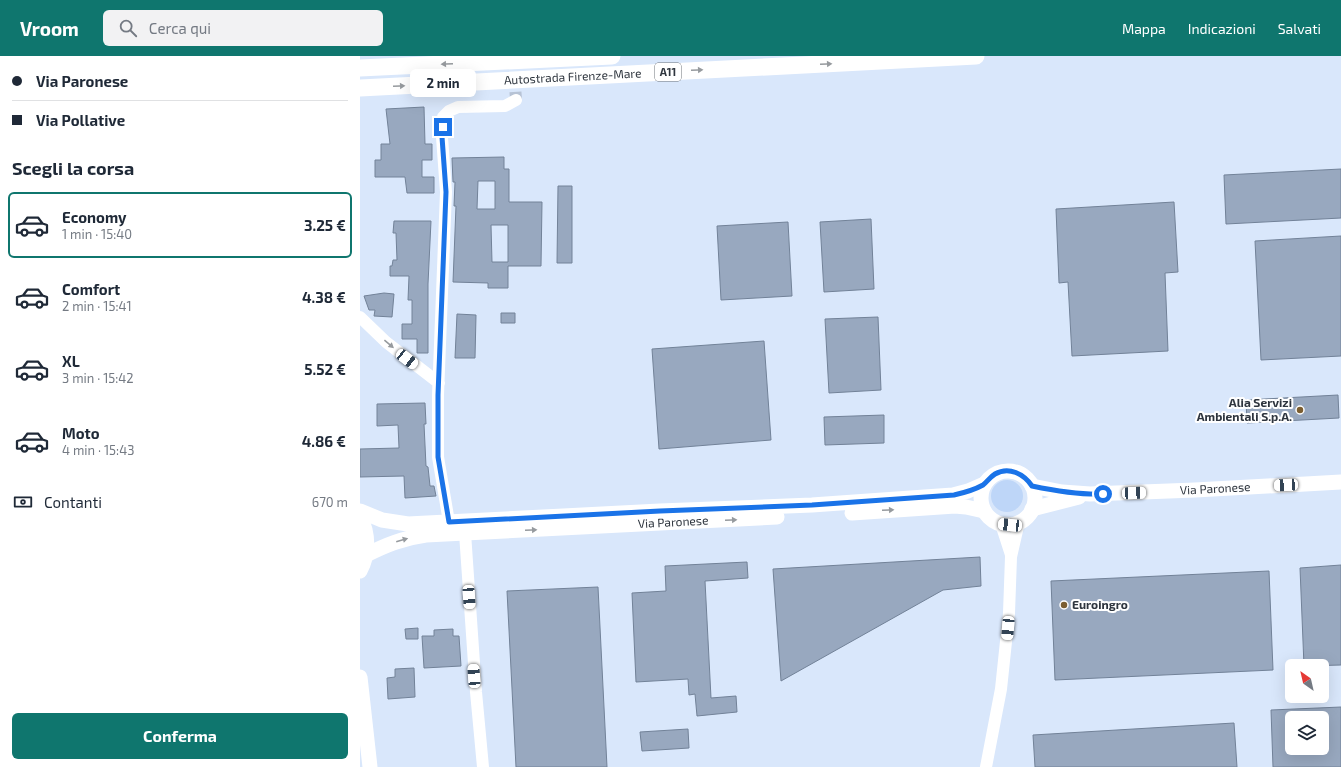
<!DOCTYPE html>
<html lang="it">
<head>
<meta charset="utf-8">
<style>
  body { margin:0; font-family:"Exo 2",sans-serif; background:#f2f2f3; color:#1f2937; height:100vh; display:flex; flex-direction:column; font-size:15px; white-space:nowrap }
  * { box-sizing:border-box; margin:0 }
  p { font-size:13px; color:#747a83 }
  .icon { flex:none; width:22px; height:22px; fill:none; stroke:currentColor; stroke-width:2; stroke-linecap:round; stroke-linejoin:round }
  .map { position:relative; flex:1; overflow:hidden }
  .panel { display:flex; flex-direction:column; background:#fff; width:360px }
  .panel>* { flex:none }
  .hud { display:grid; align-content:center; height:88px; padding:0 12px; background:#fff }
  .needle { width:26px; rotate:326deg }
  .buttons { position:absolute; left:925px; top:603px; display:grid; gap:8px }
  .buttons a { display:grid; place-items:center; width:44px; height:44px; border-radius:6px; background:#fff; box-shadow:0 4px 16px #0002; font-size:20px }
  .end { position:absolute; width:18px; height:18px; margin:-9px; border:5px solid #1a73e8; background:#fff; box-shadow:0 0 0 2px #fff }
  .from { border-radius:50% }
  .bubble { position:absolute; height:28px; border-radius:6px; background:#fff; box-shadow:0 4px 16px #0002; font-size:13px; font-weight:700; line-height:28px; text-align:center }
  .car { position:absolute; width:12px; height:24px; margin:-12px -6px; border-radius:5px; box-shadow:0 0 3px 1px #0007; background:linear-gradient(#fff 24%,#345 0 40%,#fff 0 76%,#345 0 86%,#fff 0) }
  .hud b { display:flex; align-items:center; gap:14px; height:38px; font-size:15px }
  .hud b+b { border-top:1px solid #e0e1e3 }
  .hud i { width:10px; height:10px; background:#1f2937 }
  ul { padding:0; list-style:none }
  li { display:flex; align-items:center; gap:12px; height:66px; margin:0 8px 6px; padding:0 4px; border:2px solid transparent; border-radius:6px }
  li div { flex:1 }
  li b { display:block; font-size:15px }
  li em { font-style:normal; font-weight:700 }
  li.active { border-color:#0f766e }
  li>.icon { width:36px; height:36px; stroke-width:1.5 }
  h2 { padding:0 12px; font-size:18px; line-height:48px }
  .pay { display:flex; align-items:center; gap:10px; height:44px; padding:0 12px; font-size:15px }
  .pay p { margin-inline-start:auto }
  .button { display:flex; gap:8px; margin-top:auto; padding:8px 12px }
  .button a { flex:1; height:46px; border-radius:6px; background:#0f766e; color:#fff; font-size:16px; font-weight:700; line-height:46px; text-align:center }
  header { display:flex; align-items:center; gap:24px; box-sizing:border-box; height:56px; padding:0 20px; background:#0f766e; color:#fff }
  header strong { font-size:19px }
  nav { display:flex; gap:22px; margin-inline-start:auto; font-size:14px }
  .search { width:280px; height:36px; background:#f2f2f3; display:flex; align-items:center; gap:10px; box-sizing:border-box; padding:0 14px; border-radius:6px; color:#747a83; font-size:15px }
  main { display:flex; flex:1; min-height:0 }
  .map>svg:first-child { display:block }
</style>
</head>
<body>
<header>
<strong>Vroom</strong>
<div class="search"><svg class="icon" aria-label="search" viewBox="0 0 24 24"><circle cx="10" cy="10" r="6"/><path d="M15 15l6 6"/></svg>Cerca qui</div>
<nav><a>Mappa</a><a>Indicazioni</a><a>Salvati</a></nav>
</header>
<main>
<section class="panel">
<div class="hud">
<b><i class="from"></i>Via Paronese</b>
<b><i></i>Via Pollative</b>
</div>
<h2>Scegli la corsa</h2>
<ul>
<li class="active"><svg class="icon" aria-label="car" viewBox="0 0 24 24"><path d="M5 17H2v-5l4-1 3-4h7l3 4 3 1v5h-3M9 17h6M6 11h13"/><circle cx="7" cy="17" r="2"/><circle cx="17" cy="17" r="2"/></svg><div><b>Economy</b><p>1 min · 15:40</p></div><em>3.25 €</em></li>
<li><svg class="icon" aria-label="car" viewBox="0 0 24 24"><path d="M5 17H2v-5l4-1 3-4h7l3 4 3 1v5h-3M9 17h6M6 11h13"/><circle cx="7" cy="17" r="2"/><circle cx="17" cy="17" r="2"/></svg><div><b>Comfort</b><p>2 min · 15:41</p></div><em>4.38 €</em></li>
<li><svg class="icon" aria-label="car" viewBox="0 0 24 24"><path d="M5 17H2v-5l4-1 3-4h7l3 4 3 1v5h-3M9 17h6M6 11h13"/><circle cx="7" cy="17" r="2"/><circle cx="17" cy="17" r="2"/></svg><div><b>XL</b><p>3 min · 15:42</p></div><em>5.52 €</em></li>
<li><svg class="icon" aria-label="car" viewBox="0 0 24 24"><path d="M5 17H2v-5l4-1 3-4h7l3 4 3 1v5h-3M9 17h6M6 11h13"/><circle cx="7" cy="17" r="2"/><circle cx="17" cy="17" r="2"/></svg><div><b>Moto</b><p>4 min · 15:43</p></div><em>4.86 €</em></li>
</ul>
<div class="pay"><svg class="icon" aria-label="cash" viewBox="0 0 24 24"><path d="M3 7h18v10H3z"/><circle cx="12" cy="12" r="2"/></svg>Contanti<p>670 m</p></div>
<div class="button"><a>Conferma</a></div>
</section>
<div class="map">
<svg width="981" height="711" viewBox="0 0 981 711">
  <rect width="100%" height="100%" fill="#d9e7fb"/>
  <path fill="#bed6f8" d="M631 440a16 16 0 1 1 32 0a16 16 0 1 1-32 0Z"/>
  <path fill="#98a8bf" stroke="#728298" fill-rule="evenodd" d="M64,51l1,37h7v16h-10v17h12v16h-27l-2,-16h-30v-17h6v-16h9l-4,-35z
    M144,101v12h5v33h33l-1,64h-33v22h-20v-5l-35,-1 3,-76h-2l1,-24h-2l-1,-24zM118,125h17v28h-18zM131,169h17v37h-16z
    M981,113v49l-115,6 -2,-49z
    M198,130h14v77h-15z
    M814,146l4,70 -13,1 3,78 -96,5 -4,-74 -9,1 -3,-74z
    M511,163l3,70 -50,3 -4,-70z
    M34,165h37l-3,63v69h-11v-14h-15v-15h10v-24h-4l1,-24h-19v-10h2l1,-6h4l-1,-27h-3z
    M428,166l4,74 -71,4 -4,-74z
    M981,180v120l-80,4 -6,-119z
    M24,237l10,1 -2,23 -18,-1 1,-6h-6l-5,-14z
    M141,257h14v10h-14z
    M97,258l19,1 -1,43h-20z
    M518,261l3,73 -52,3 -4,-74z
    M404,285l7,99 -112,9 -7,-100z
    M978,339l1,23 -92,5 -1,-23z
    M65,347l1,21h-2l2,42 2,1 2,19h4l2,10 -31,2 -1,-22 -44,1v-28l39,-1 -1,-23 -21,1v-22z
    M524,359v28l-59,2 -1,-28z
    M620,501l1,29 -38,4 -162,91 -8,-112z
    M387,506l1,16 -43,3 6,117 25,-2 1,16 -40,4 -2,-22 -6,1 -1,-16 -52,3 -4,-89 34,-2 -1,-25z
    M981,509v100l-37,1 -4,-98z
    M909,515l4,99 -218,10 -4,-99z
    M238,531l9,180h-91l-9,-176z
    M58,572v11h-12l-1,-10z
    M93,573v7h6l2,30 -37,2 -2,-32h12v-6z
    M54,612l1,29 -27,2 -1,-21 8,-1v-8z
    M981,651v60h-68l-2,-57zM932,662h30v30h-30z
    M874,667l3,44h-202l-2,-32z
    M328,673l1,19 -47,3 -2,-19z"/>
  <g fill="none" stroke-linecap="round" stroke-linejoin="round">
    <path stroke="#b7c3d5" stroke-width="12" stroke-dasharray="12 6" stroke-linecap="butt" d="M153,0l3,44"/>
    <path stroke="#fff" stroke-width="12" d="M0,261l26,25 53,41
      M89,466l-11,-65v-62l8,-203 -4,-55 1,-20 6,-6 9,-4 47,-1 11,-6
      M641,468l10,31
      M105,477l11,159 7,75
      M626,711l15,-78 8,-76 2,-56 8,-35"/>
    <g stroke="#fff" stroke-width="15">
      <circle cx="648" cy="442" r="27"/>
      <path id="s1" d="M672,430l30,6 28,2 105,-4 146,-8"/>
      <path d="M672,453l47,-12"/>
      <path d="M0,455l22,9 26,4 252,-13 152,-6 141,-10 15,-4 16,-7"/>
      <path d="M492,457l103,-7 11,1 18,4"/>
      <path d="M0,460c9,18 9,38 0,55"/>
      <path id="s2" d="M6,499c20,-10 37,-17 60,-20l351,-18"/>
      <path d="M0,621l10,90"/>
    </g>
    <g stroke="#fff" stroke-width="17">
      <path d="M0,12l252,-12"/>
      <path id="s3" d="M0,32l616,-32"/>
    </g>
  </g>
  <defs><path id="oneway-solid" d="M-6-.8H1V-3.2L6.5 0L1 3.2V.8H-6Z"/></defs>
  <g fill="#969a9e">
    <use href="#oneway-solid" transform="translate(87 8) rotate(177)"/>
    <use href="#oneway-solid" transform="translate(466 8) rotate(-3)"/>
    <use href="#oneway-solid" transform="translate(337 14) rotate(-3)"/>
    <use href="#oneway-solid" transform="translate(39 30) rotate(-3)"/>
    <use href="#oneway-solid" transform="translate(29 288) rotate(40)"/>
    <use href="#oneway-solid" transform="translate(528 454) rotate(-3)"/>
    <use href="#oneway-solid" transform="translate(371 464) rotate(-3)"/>
    <use href="#oneway-solid" transform="translate(171 474) rotate(-3)"/>
    <use href="#oneway-solid" transform="translate(42 484) rotate(-16)"/>
  </g>
  <g fill="none" stroke-linecap="round" stroke-linejoin="round">
    <path stroke="#1a73e8" stroke-width="5" d="M83,71l-1,10 4,55 -8,203v62l11,65 211,-11 152,-6 142,-10c9,-2 20,-5 29,-10 4,-3 7,-8 12,-11 14,-8 29,0 37,12 24,5 47,9 71,8"/>
  </g>
  <g fill="#7b5e31" stroke="#fff" stroke-width="1.5">
    <circle cx="940" cy="354" r="4"/>
    <circle cx="704" cy="549" r="4"/>
  </g>
  <g text-anchor="middle" stroke-width="4" stroke-linejoin="round" paint-order="stroke">
    <rect fill="#fff" stroke="#6d7278" stroke-width="1" x="295" y="7" width="26" height="18" rx="3"/>
    <g font-size="11" font-weight="bold" fill="#2e353e">
      <text x="308" y="20">A11</text>
    </g>
    <g font-size="12" fill="#2e353e" stroke="#fff">
      <text dy="4" stroke="none"><textPath href="#s3" startOffset="213">Autostrada Firenze-Mare</textPath></text>
      <text dy="4" stroke="none"><textPath href="#s1" startOffset="184">Via Paronese</textPath></text>
      <text dy="4" stroke="none"><textPath href="#s2" startOffset="311">Via Paronese</textPath></text>
    </g>
    <g font-size="12" font-weight="bold" fill="#2e353e" stroke="#fff" text-anchor="end">
      <text x="932" y="351">Alia Servizi<tspan x="932" dy="14">Ambientali S.p.A.</tspan></text>
      <text x="712" y="553" text-anchor="start">Euroingro</text>
    </g>
  </g>
</svg>
<div class="buttons">
<a><svg class="needle" viewBox="-14 -14 28 28"><path d="M0-13l5 13h-10z" fill="#e53935"/><path d="M0 13l5-13h-10z" fill="#747a83"/></svg></a>
<a><svg class="icon" aria-label="layers" viewBox="0 0 24 24"><path d="M12 4l9 5-9 5-9-5zM3 14l9 5 9-5"/></svg></a>
</div>
<i class="end from" style="left:743px;top:438px"></i>
<i class="end" style="left:83px;top:71px"></i>
<div class="bubble" style="left:50px;top:13px;width:66px">2 min</div>
<i class="car" style="left:47px;top:303px;rotate:128deg"></i>
<i class="car" style="left:926px;top:429px;rotate:267deg"></i>
<i class="car" style="left:774px;top:437px;rotate:88deg"></i>
<i class="car" style="left:650px;top:469px;rotate:276deg"></i>
<i class="car" style="left:109px;top:541px;rotate:176deg"></i>
<i class="car" style="left:648px;top:572px;rotate:185deg"></i>
<i class="car" style="left:114px;top:620px;rotate:356deg"></i>
</div>
</main>
</body>
</html>
